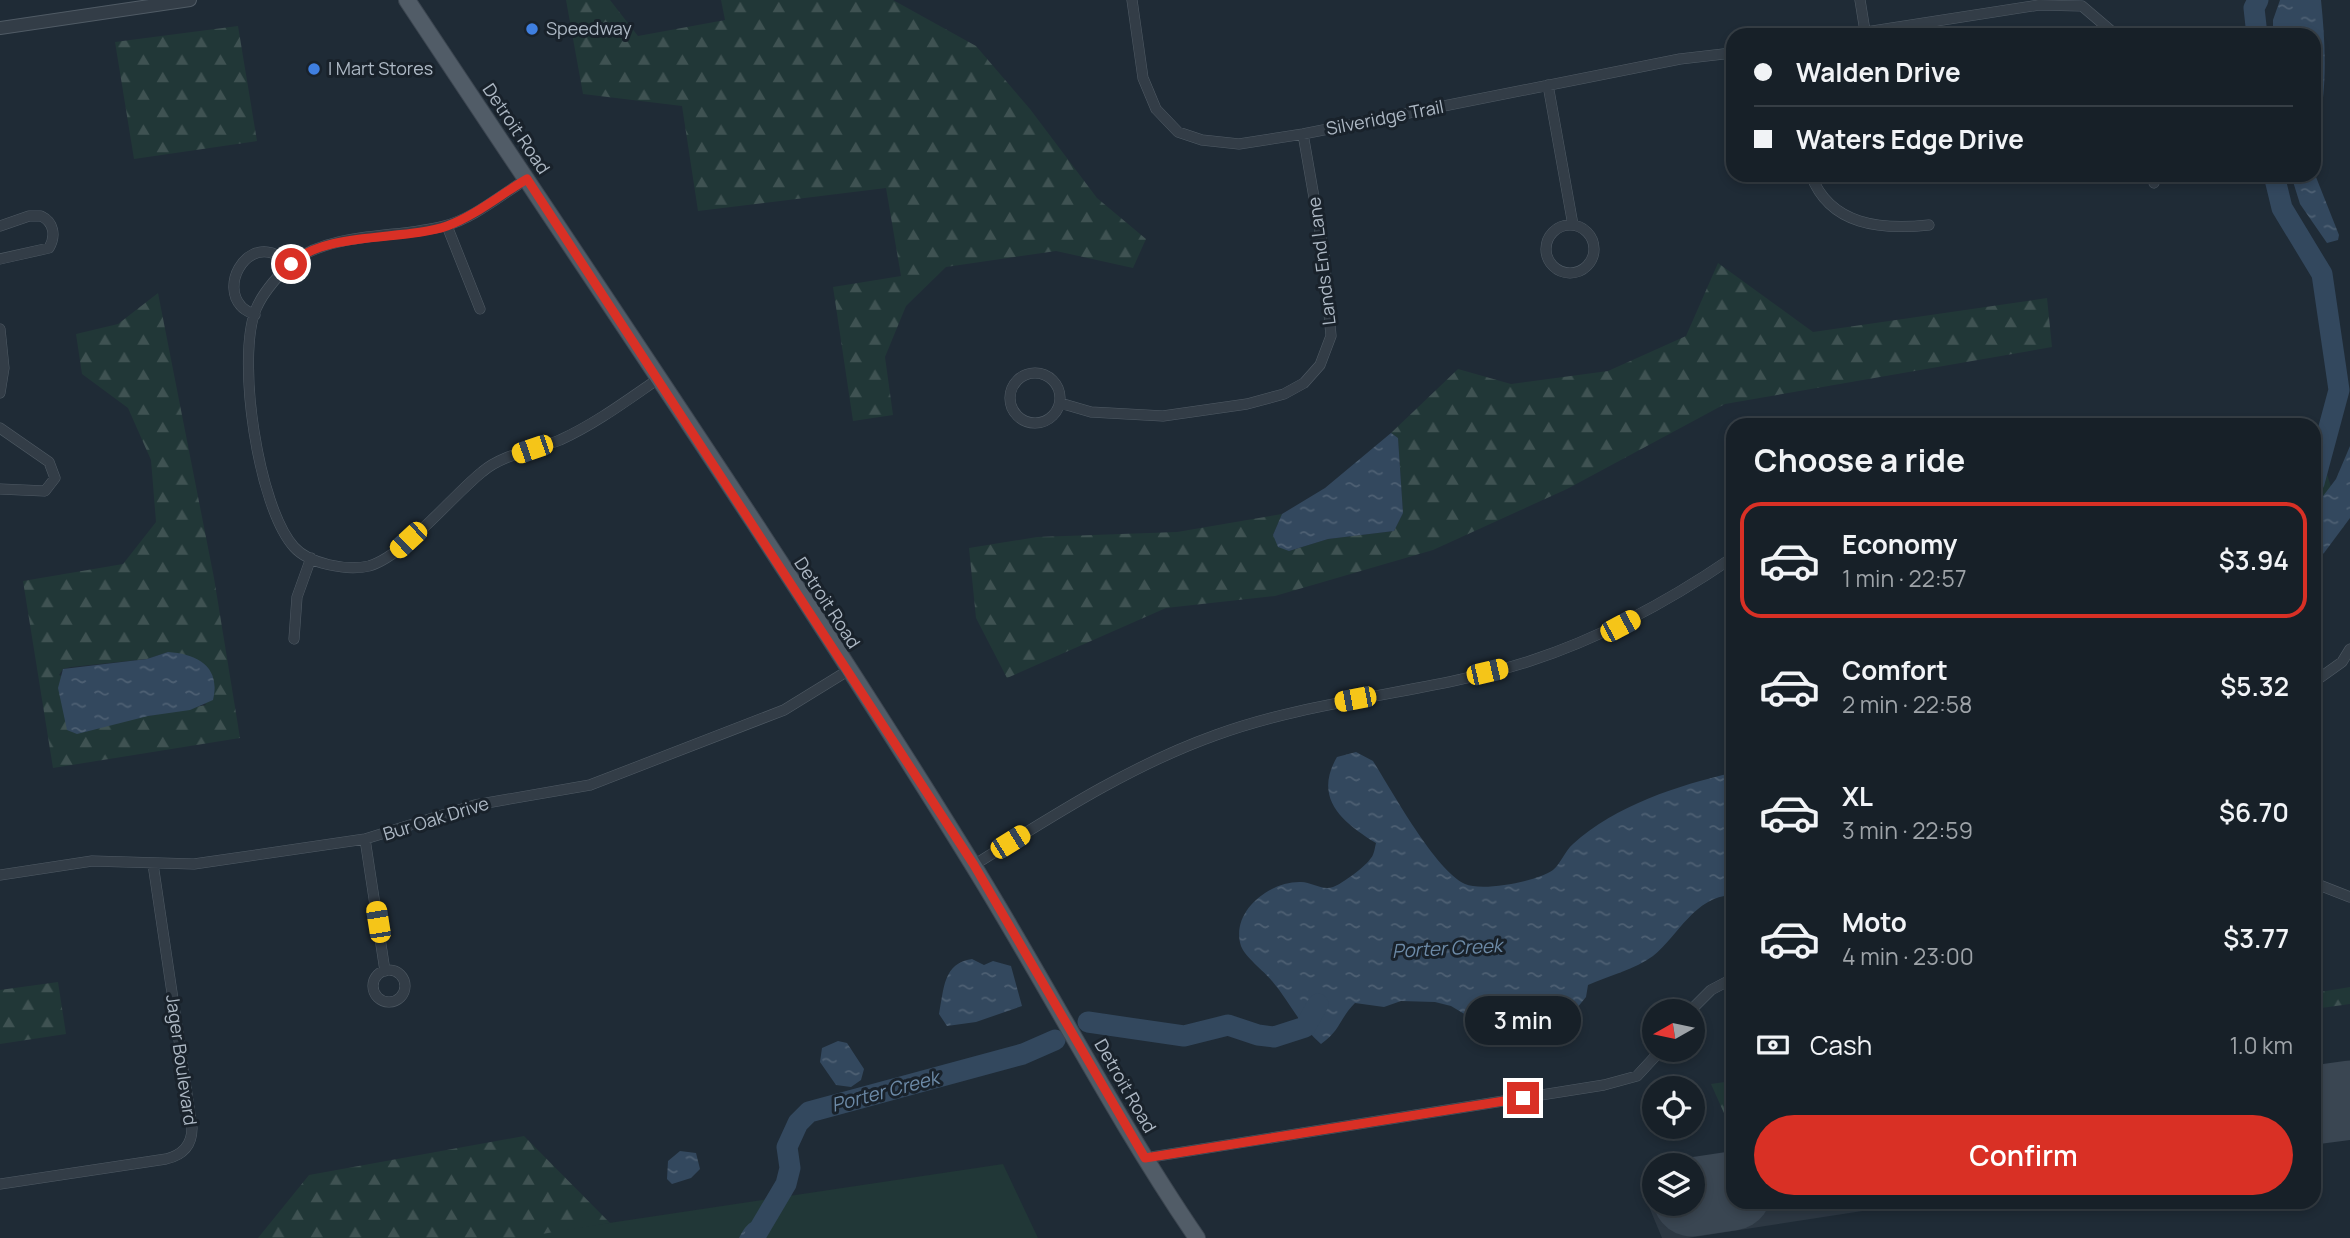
<!DOCTYPE html>
<html lang="en">
<head>
<meta charset="utf-8">
<style>
  body { margin:0; font-family:Manrope,sans-serif; background:#202830; color:#f1f3f6; height:100vh; display:flex; flex-direction:column; font-size:26px; white-space:nowrap }
  * { box-sizing:border-box; margin:0 }
  p { font-size:23px; color:#9ea3a8 }
  .icon { flex:none; width:38px; height:38px; fill:none; stroke:currentColor; stroke-width:2; stroke-linecap:round; stroke-linejoin:round }
  .map { position:relative; flex:1; overflow:hidden }
  .sheet { position:absolute; left:1726px; top:418px; width:595px; height:791px; display:flex; flex-direction:column; background:#172028; border-radius:21px; box-shadow:0 4px 10px #0003,0 0 0 2px #363e45 }
  .sheet>* { flex:none }
  .top-card { position:absolute; left:1726px; top:28px; width:595px; height:154px; border-radius:21px; box-shadow:0 4px 10px #0003,0 0 0 2px #363e45; display:grid; align-content:center; height:154px; padding:0 28px; background:#172028 }
  .needle { width:46px; rotate:261deg }
  .controls { position:absolute; left:1642px; top:999px; display:grid; gap:14px }
  .controls a { display:grid; place-items:center; width:63px; height:63px; border-radius:50%; background:#172028; box-shadow:0 4px 10px #0003,0 0 0 2px #363e45; font-size:35px }
  .end { position:absolute; width:32px; height:32px; margin:-16px; border:9px solid #d93025; background:#fff; box-shadow:0 0 0 4px #fff }
  .from { border-radius:50% }
  .bubble { position:absolute; height:49px; border-radius:24px; background:#172028; box-shadow:0 4px 10px #0003,0 0 0 2px #363e45; font-size:23px; font-weight:600; line-height:49px; text-align:center }
  .car { position:absolute; width:21px; height:42px; margin:-21px -10px; border-radius:9px; box-shadow:0 0 5px 2px #0007; background:linear-gradient(#f5c518 24%,#345 0 40%,#f5c518 0 76%,#345 0 86%,#f5c518 0) }
  .top-card b { display:flex; align-items:center; gap:24px; height:66px; font-size:26px }
  .top-card b+b { border-top:2px solid #363e45 }
  .top-card i { width:18px; height:18px; background:#f1f3f6 }
  ul { padding:0; list-style:none }
  li { display:flex; align-items:center; gap:21px; height:116px; margin:0 14px 10px; padding:0 14px; border:4px solid transparent; border-radius:21px }
  li div { flex:1 }
  li b { display:block; font-size:26px }
  li em { font-style:normal; font-weight:600 }
  li.on { border-color:#d93025 }
  li>.icon { width:63px; height:63px; stroke-width:1.5 }
  h2 { padding:0 28px; font-size:32px; line-height:84px }
  .pay { display:flex; align-items:center; gap:18px; height:77px; padding:0 28px; font-size:26px }
  .pay p { margin-inline-start:auto }
  .primary-button { display:flex; gap:14px; margin-top:auto; padding:14px 28px }
  .primary-button a { flex:1; height:80px; border-radius:42px; background:#d93025; color:#fff; font-size:28px; font-weight:600; line-height:80px; text-align:center }
  .map>svg:first-child { display:block }
</style>
</head>
<body>
<div class="map">
<svg width="2350" height="1238" viewBox="0 0 2350 1238">
  <defs>
    <pattern id="forest-firs" width="22" height="20" patternUnits="userSpaceOnUse" patternTransform="scale(1.75)"><rect width="22" height="20" fill="#213737"/><path d="M5 1l3.5 6h-7zM16 11l3.5 6h-7z" fill="#3f5252"/></pattern>
    <pattern id="water-ripples" width="26" height="14" patternUnits="userSpaceOnUse" patternTransform="scale(1.75)"><rect width="26" height="14" fill="#33485e"/><path d="M2 4q2-2 4 0t4 0M15 11q2-2 4 0t4 0" fill="none" stroke="#4e6073"/></pattern>
  </defs>
  <rect width="100%" height="100%" fill="#1f2b36"/>
  <path fill="#2d3843" d="M2350,1067v70l-36,5v-69z
    M1732,1170v32h189l-233,36h-26l-22,-53 14,-2v21h38v-28z"/>
  <path fill="#213737" d="M1003,1164l35,74h-529z"/>
  <path fill="url(#forest-firs)" fill-rule="evenodd" d="M566,0h44l28,36 87,-16 -4,-20h172l83,46 54,63 67,89 49,41 -13,29 -77,-17 -110,16 -40,39 -21,51 8,58 -40,6 -20,-134 68,-11 -15,-88 -188,23 -16,-105 -99,-12z
    M238,26l19,115 -123,18 -19,-117z
    M1718,263l95,69 234,-34 5,49 -327,57 -158,85 -134,61 -158,46 -109,12 -159,70 -31,-60 -7,-70 68,-11 140,-5 105,-18 -9,21 16,16 39,-12 66,-8 9,-18 -5,-75 -7,-5 67,-64 53,15 97,-13 78,-35z
    M158,293l56,285 26,160 -187,30 -30,-187 100,-17 33,-42 -5,-62 -23,-52 -46,-34 -6,-40 42,-10zM168,652l38,53 -58,11 -89,-41 4,-6 8,-2 76,-8z
    M2314,434l30,93 -30,23z
    M58,982l8,52 -66,10v-54z
    M2350,987v17l-36,5v-16z
    M1732,1081v50l-21,-47z
    M524,1136l86,87 -93,15h-259l51,-63z"/>
  <path fill="url(#water-ripples)" d="M2280,0h41c5,50 7,96 -7,144v-109h-41v-15z
    M2314,172l25,63 -1,5 -11,3 -27,-39 -9,-29h23z
    M1391,433l7,5 5,75 -9,18 -66,8 -39,12 -11,-4 -5,-12 9,-21 43,-26z
    M2350,446v72l-26,35 -10,8v-53l22,-29z
    M168,652c30,2 53,15 45,48l-23,10 -42,6 -71,18 -10,-4 -9,-42 5,-19 84,-10z
    M1356,752l17,9c19,30 62,109 92,123 18,8 73,-3 88,-14 8,-7 12,-19 20,-26 42,-38 105,-59 159,-71v122c-38,2 -53,40 -79,61 -17,13 -45,20 -65,29l-2,12 -14,17 -96,7 -25,-15 -16,-4 -34,-1 -17,6 -29,-4c-16,16 -14,27 -34,41 -21,-18 -31,-42 -49,-63 -8,-10 -27,-24 -31,-35 -11,-34 28,-65 60,-64 11,0 21,9 32,5 9,-3 33,-21 38,-29 3,-3 4,-11 5,-15 -34,-21 -63,-45 -39,-86z
    M972,959l12,6 9,-4 18,5 11,40 -46,16 -29,4 -8,-12c5,-25 4,-51 33,-55z
    M838,1041l9,2 17,26 -3,11 -10,7 -15,-2 -16,-23 2,-14z
    M680,1151l16,2 4,16 -9,9 -19,6 -5,-5 1,-18z
    M785,1167l11,3 -1,10 -32,58h-24c11,-22 15,-13 27,-25 10,-10 18,-33 19,-46z"/>
  <g fill="none" stroke-linecap="round" stroke-linejoin="round">
    <path stroke="#33485e" stroke-width="21" d="M2257,35l-3,-27 4,-8
      M2274,175l8,33 40,66 17,116 -25,93
      M1088,1022l96,14 44,-11 30,10 16,2 31,-10 13,-23
      M754,1238l32,-54 4,-16 -3,-21 11,-24 11,-11 214,-58 32,-14"/>
    <path stroke="#3a4652" stroke-width="79" d="M2314,1105l36,-5
      M1692,1197l40,-6"/>
    <g stroke="#505b65" stroke-width="11">
      <path id="minor" d="M1132,0l11,78 13,31 22,23 24,8 37,4 64,-10 377,-75 52,-6
        M1860,0l5,31
        M1847,35l192,-30 43,1 34,29
        M1548,85l25,140
        M1811,175c19,51 71,55 118,50
        M2152,175l2,8
        M527,179c-25,15 -54,40 -83,47 -43,12 -112,6 -148,34 -14,10 -33,32 -40,49 -20,49 2,198 38,238 15,17 53,24 75,19 35,-10 83,-70 113,-94 21,-18 53,-22 78,-32 35,-16 66,-39 98,-61
        M1546 249a24 24 0 1 1 48 0a24 24 0 1 1-48 0Z
        M0,226l29,-10h12c13,6 15,20 8,32l-49,11
        M447,226l33,83
        M255,315c-4,-2 -11,-5 -14,-9 -19,-21 3,-62 31,-53 6,2 13,8 19,11
        M0,329l4,39 -4,25
        M1010 398a25 25 0 1 1 50 0a25 25 0 1 1-50 0Z
        M1060,403l31,9 72,4 84,-12 37,-10 20,-11 16,-18 11,-29 -7,-81 -21,-121
        M0,428l49,34 6,16 -10,13 -45,-2
        M294,639l3,-42 14,-39
        M2314,682l28,-20 8,-13
        M365,839l20,132
        M974,865c77,-48 155,-99 242,-130 101,-37 212,-41 314,-74 74,-24 139,-60 202,-103
        M0,875l92,-14 102,3 171,-25 110,-34 115,-20 194,-75 65,-40
        M2314,883l36,14
        M373 986a16 16 0 1 1 32 0a16 16 0 1 1-32 0Z
        M1689,1012l22,-22 21,-11
        M1145,1158l459,-73 33,-9 24,-26
        M0,1184l166,-25c17,-4 26,-14 26,-31l-39,-264"/>
    </g>
    <g stroke="#505b65" stroke-width="14">
      <path id="tertiary" d="M0,28l190,-28"/>
    </g>
    <g stroke="#3c4650" stroke-width="18">
      <path id="primary" d="M407,0c190,287 385,572 566,865 76,123 142,253 224,373"/>
    </g>
    <use href="#minor" stroke="#333d47" stroke-width="10"/>
    <use href="#tertiary" stroke="#333d47" stroke-width="12"/>
    <use href="#primary" stroke="#515c67" stroke-width="16"/>
  </g>
  <g fill="none" stroke-linecap="round" stroke-linejoin="round">
    <path stroke="#d93025" stroke-width="9" d="M291,264c33,-33 114,-23 156,-38 28,-10 54,-32 80,-47l447,686 171,293 378,-60"/>
  </g>
  <g fill="#3f7fe0" stroke="#19222b" stroke-width="2.5">
    <circle cx="532" cy="29" r="7"/>
    <circle cx="314" cy="69" r="7"/>
  </g>
  <g text-anchor="middle" stroke-width="6" stroke-linejoin="round" paint-order="stroke">
    <g font-size="18" fill="#adb8c4" stroke="#19222b" text-anchor="start">
      <text x="546" y="35">Speedway</text>
      <text x="328" y="75">I Mart Stores</text>
    </g>
    <g font-size="18" fill="#adb8c4" stroke="#19222b">
      <text transform="translate(1385 118) rotate(-11)" y="6">Silveridge Trail</text>
      <text transform="translate(516 129) rotate(56)" y="6">Detroit Road</text>
      <text transform="translate(1322 261) rotate(-97)" y="6">Lands End Lane</text>
      <text transform="translate(827 603) rotate(57)" y="6">Detroit Road</text>
      <text transform="translate(436 819) rotate(-17)" y="6">Bur Oak Drive</text>
      <text transform="translate(181 1060) rotate(82)" y="6">Jager Boulevard</text>
      <text transform="translate(1125 1086) rotate(60)" y="6">Detroit Road</text>
    </g>
    <g font-size="19" font-style="italic" fill="#6d8ba8" stroke="#19222b">
      <text transform="translate(1447 948) rotate(-3)" y="7">Porter Creek</text>
      <text transform="translate(885 1091) rotate(-15)" y="7">Porter Creek</text>
    </g>
  </g>
</svg>
<div class="controls">
<a><svg class="needle" viewBox="-14 -14 28 28"><path d="M0-13l5 13h-10z" fill="#e53935"/><path d="M0 13l5-13h-10z" fill="#9ea3a8"/></svg></a>
<a><svg class="icon" aria-label="locate" viewBox="0 0 24 24"><circle cx="12" cy="12" r="6"/><path d="M12 2v4M12 18v4M2 12h4M18 12h4"/></svg></a>
<a><svg class="icon" aria-label="layers" viewBox="0 0 24 24"><path d="M12 4l9 5-9 5-9-5zM3 14l9 5 9-5"/></svg></a>
</div>
<i class="end from" style="left:291px;top:264px"></i>
<i class="end" style="left:1523px;top:1098px"></i>
<div class="bubble" style="left:1465px;top:996px;width:116px">3 min</div>
<i class="car" style="left:532px;top:449px;rotate:251deg"></i>
<i class="car" style="left:408px;top:540px;rotate:227deg"></i>
<i class="car" style="left:1620px;top:626px;rotate:62deg"></i>
<i class="car" style="left:1487px;top:672px;rotate:77deg"></i>
<i class="car" style="left:1355px;top:699px;rotate:259deg"></i>
<i class="car" style="left:1010px;top:842px;rotate:58deg"></i>
<i class="car" style="left:378px;top:922px;rotate:351deg"></i>
<div class="top-card">
<b><i class="from"></i>Walden Drive</b>
<b><i></i>Waters Edge Drive</b>
</div>
<section class="sheet">
<h2>Choose a ride</h2>
<ul>
<li class="on"><svg class="icon" aria-label="car" viewBox="0 0 24 24"><path d="M5 17H2v-5l4-1 3-4h7l3 4 3 1v5h-3M9 17h6M6 11h13"/><circle cx="7" cy="17" r="2"/><circle cx="17" cy="17" r="2"/></svg><div><b>Economy</b><p>1 min · 22:57</p></div><em>$3.94</em></li>
<li><svg class="icon" aria-label="car" viewBox="0 0 24 24"><path d="M5 17H2v-5l4-1 3-4h7l3 4 3 1v5h-3M9 17h6M6 11h13"/><circle cx="7" cy="17" r="2"/><circle cx="17" cy="17" r="2"/></svg><div><b>Comfort</b><p>2 min · 22:58</p></div><em>$5.32</em></li>
<li><svg class="icon" aria-label="car" viewBox="0 0 24 24"><path d="M5 17H2v-5l4-1 3-4h7l3 4 3 1v5h-3M9 17h6M6 11h13"/><circle cx="7" cy="17" r="2"/><circle cx="17" cy="17" r="2"/></svg><div><b>XL</b><p>3 min · 22:59</p></div><em>$6.70</em></li>
<li><svg class="icon" aria-label="car" viewBox="0 0 24 24"><path d="M5 17H2v-5l4-1 3-4h7l3 4 3 1v5h-3M9 17h6M6 11h13"/><circle cx="7" cy="17" r="2"/><circle cx="17" cy="17" r="2"/></svg><div><b>Moto</b><p>4 min · 23:00</p></div><em>$3.77</em></li>
</ul>
<div class="pay"><svg class="icon" aria-label="cash" viewBox="0 0 24 24"><path d="M3 7h18v10H3z"/><circle cx="12" cy="12" r="2"/></svg>Cash<p>1.0 km</p></div>
<div class="primary-button"><a>Confirm</a></div>
</section>
</div>
</body>
</html>
